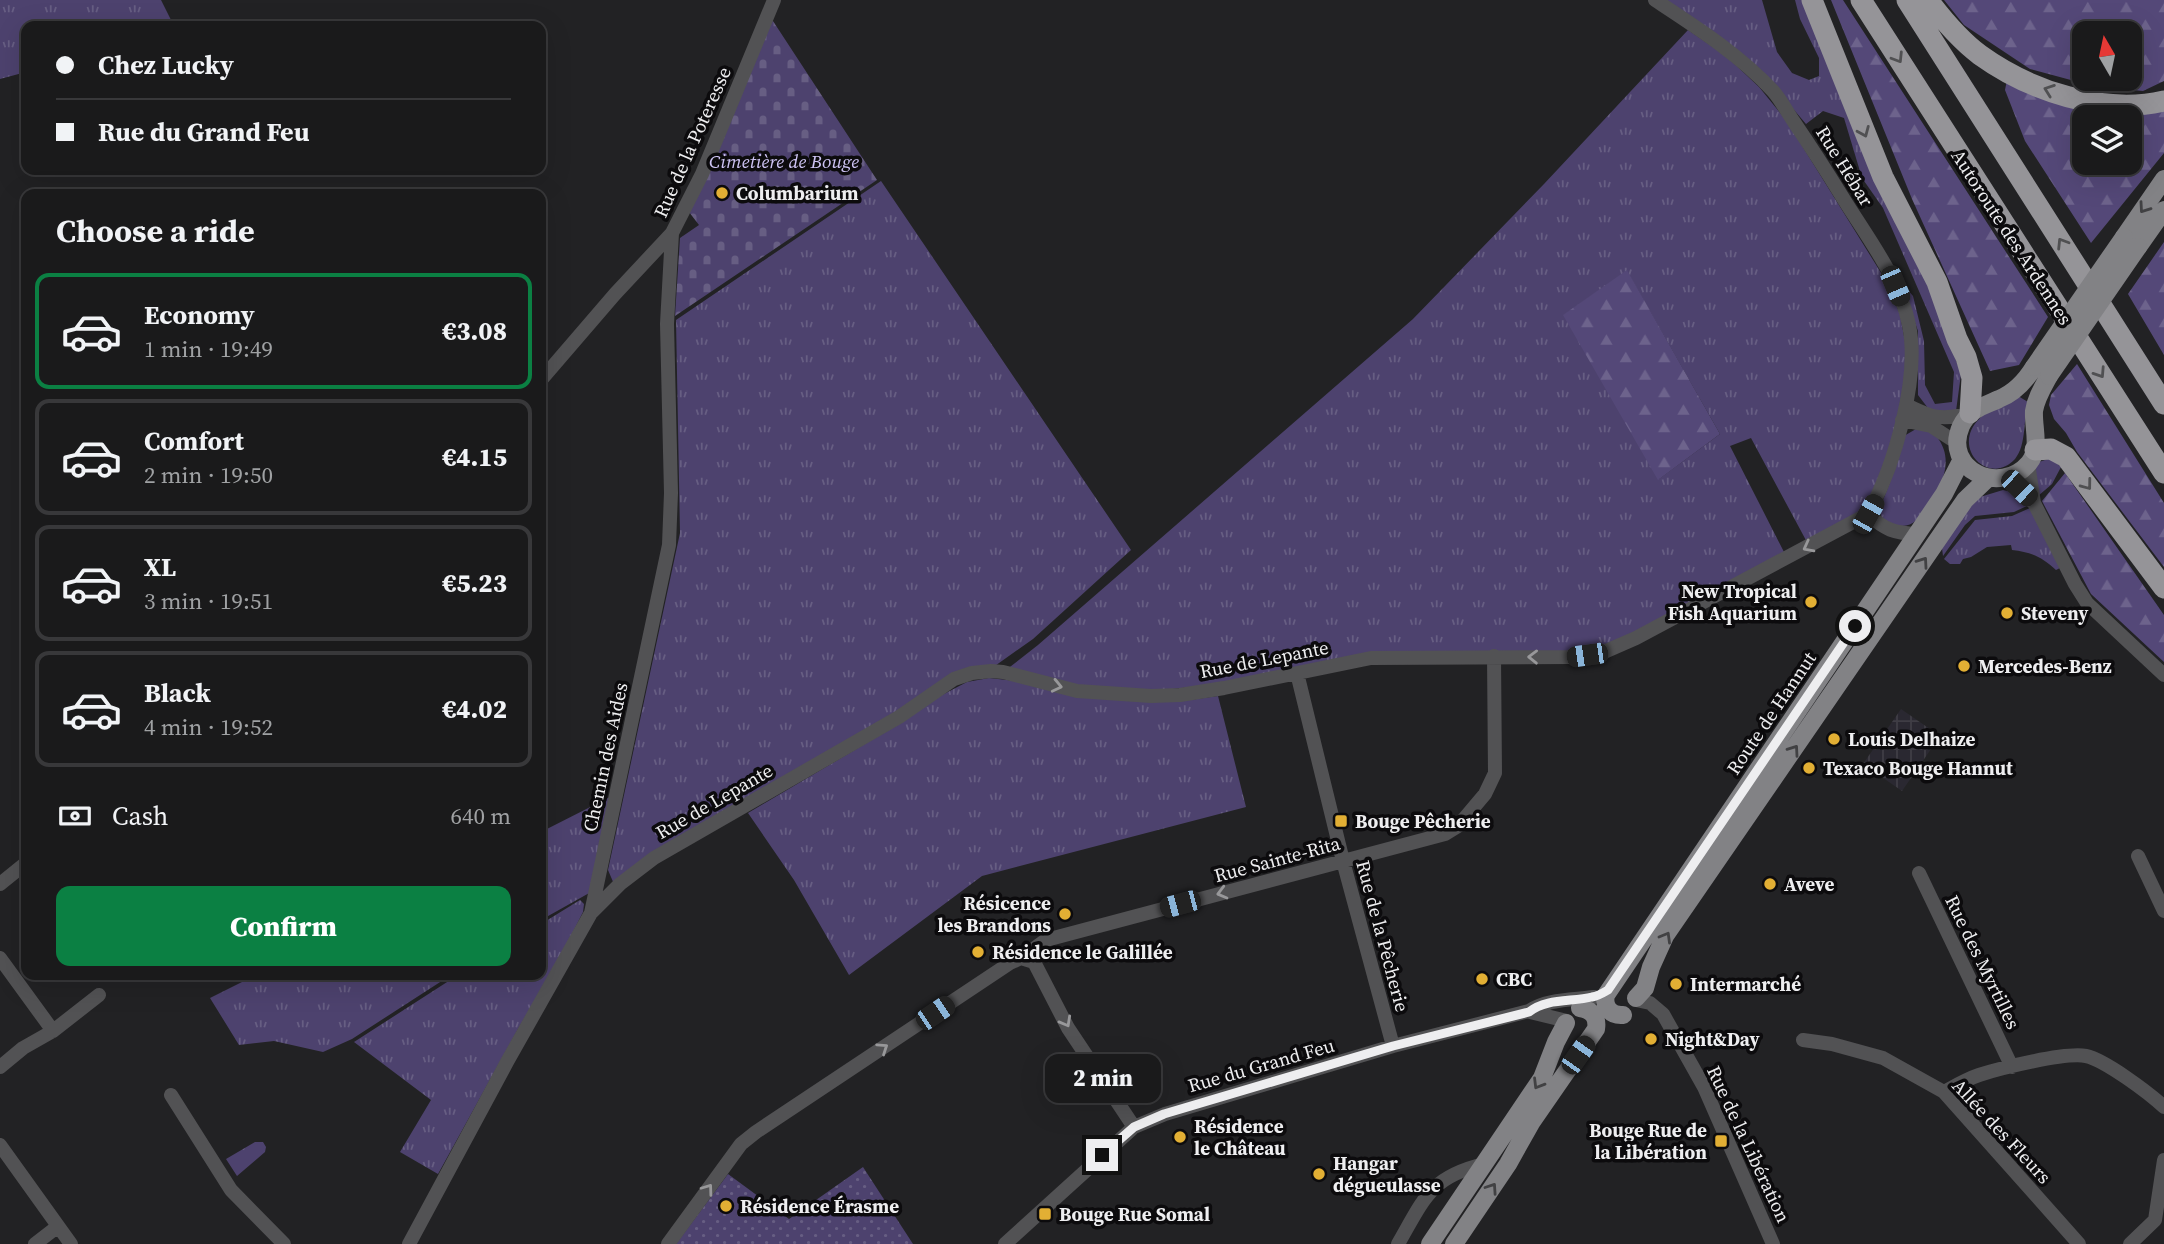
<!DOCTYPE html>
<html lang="en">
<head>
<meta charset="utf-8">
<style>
  body { margin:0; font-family:"Source Serif 4",serif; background:#272728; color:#f1f3f6; height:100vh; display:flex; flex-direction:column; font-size:26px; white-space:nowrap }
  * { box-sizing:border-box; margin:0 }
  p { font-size:23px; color:#9fa1a3 }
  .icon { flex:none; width:38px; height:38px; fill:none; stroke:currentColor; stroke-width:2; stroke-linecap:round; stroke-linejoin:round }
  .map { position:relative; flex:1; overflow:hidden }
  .sheet { position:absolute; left:21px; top:189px; width:525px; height:791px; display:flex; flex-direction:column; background:#1a1a1b; border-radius:14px; box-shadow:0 7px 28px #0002,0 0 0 2px #38383a }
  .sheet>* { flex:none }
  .top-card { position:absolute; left:21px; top:21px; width:525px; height:154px; border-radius:14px; box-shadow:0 7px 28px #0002,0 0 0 2px #38383a; display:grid; align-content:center; height:154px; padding:0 35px; background:#1a1a1b }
  .needle { width:46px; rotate:351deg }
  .tools { position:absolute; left:2072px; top:21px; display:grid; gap:14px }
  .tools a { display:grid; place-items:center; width:70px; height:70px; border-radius:14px; background:#1a1a1b; box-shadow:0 7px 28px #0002,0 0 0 2px #38383a; font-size:35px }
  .end { position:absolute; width:32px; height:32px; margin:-16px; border:9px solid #eeeef0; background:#111; box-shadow:0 0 0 4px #111 }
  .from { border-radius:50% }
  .bubble { position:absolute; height:49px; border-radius:14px; background:#1a1a1b; box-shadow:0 7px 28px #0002,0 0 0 2px #38383a; font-size:23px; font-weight:800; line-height:49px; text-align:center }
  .car { position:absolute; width:21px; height:42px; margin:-21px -10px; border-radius:9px; box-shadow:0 0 5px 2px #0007; background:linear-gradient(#222 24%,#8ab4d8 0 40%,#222 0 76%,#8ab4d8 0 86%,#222 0) }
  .top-card b { display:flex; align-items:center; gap:24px; height:66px; font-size:26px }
  .top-card b+b { border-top:2px solid #38383a }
  .top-card i { width:18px; height:18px; background:#f1f3f6 }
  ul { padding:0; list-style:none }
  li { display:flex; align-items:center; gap:21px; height:116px; margin:0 14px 10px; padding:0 21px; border:4px solid #38383a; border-radius:14px }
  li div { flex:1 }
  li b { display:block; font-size:26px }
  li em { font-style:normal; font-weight:800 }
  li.on { border-color:#0b8043 }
  li>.icon { width:63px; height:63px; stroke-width:1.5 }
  h2 { padding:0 35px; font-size:32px; line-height:84px }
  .pay { display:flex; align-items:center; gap:18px; height:77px; padding:0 35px; font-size:26px }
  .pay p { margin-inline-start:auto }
  .action { display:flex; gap:14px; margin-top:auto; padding:14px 35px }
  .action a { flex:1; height:80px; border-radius:14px; background:#0b8043; color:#fff; font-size:28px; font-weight:800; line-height:80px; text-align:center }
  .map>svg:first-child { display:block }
</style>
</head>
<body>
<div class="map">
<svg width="2164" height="1244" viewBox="0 0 2164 1244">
  <defs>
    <pattern id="industrial-grid" width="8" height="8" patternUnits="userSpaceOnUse" patternTransform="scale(1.75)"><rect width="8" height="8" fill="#2a2831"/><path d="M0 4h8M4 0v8" fill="none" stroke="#3f3d45"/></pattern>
    <pattern id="grass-tufts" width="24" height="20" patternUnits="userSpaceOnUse" patternTransform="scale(1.75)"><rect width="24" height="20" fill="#4d426e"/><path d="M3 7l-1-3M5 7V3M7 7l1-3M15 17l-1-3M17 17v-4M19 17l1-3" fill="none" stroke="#675e83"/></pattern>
    <pattern id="forest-firs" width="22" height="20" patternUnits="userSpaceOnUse" patternTransform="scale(1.75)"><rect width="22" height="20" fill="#544878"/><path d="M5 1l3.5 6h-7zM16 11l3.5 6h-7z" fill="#6d638c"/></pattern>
    <pattern id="cemetery-stones" width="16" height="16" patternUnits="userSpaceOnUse" patternTransform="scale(1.75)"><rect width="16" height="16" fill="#4d426e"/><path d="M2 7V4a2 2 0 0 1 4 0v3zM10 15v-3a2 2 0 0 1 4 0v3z" fill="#675e83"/></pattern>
    <pattern id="park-dots" width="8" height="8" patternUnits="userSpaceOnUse" patternTransform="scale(1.75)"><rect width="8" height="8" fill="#4d426e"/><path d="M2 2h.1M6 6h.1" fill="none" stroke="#675e83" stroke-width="1.8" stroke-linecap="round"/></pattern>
  </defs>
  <rect width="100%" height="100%" fill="#222224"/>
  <path fill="url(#industrial-grid)" d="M1901,709l39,27 -38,55 -39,-27z"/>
  <path fill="url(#grass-tufts)" fill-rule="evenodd" d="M0,0h161l12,24 -4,2h-143v46l-26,7z
    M1667,0h95l15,52 15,21 17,7 10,-4v-18l-19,-39 -5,-19h7l129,290 30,84 -5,37 -25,1 -13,-17v-64l-17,-49 12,14 11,45 1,44 10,19 17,-2 2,-30 -71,-164 -21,-30 -18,-60 -21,-7 -17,13 -45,-53z
    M1688,30l38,26 33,31 27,33 97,156 17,38 8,45 -6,44 -24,83 -12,25 -58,33 -57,-106 -21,8 55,108 -172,90 -25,8 -219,2 -141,29 -65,7 -52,-1 -52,-6 -53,-13 32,-25 375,-326 131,-135zM1627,271l93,163 -61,45 -95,-164z
    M881,181l250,369 -98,89 -41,29 -29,5 -349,211 -6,-14 72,-337 -4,-213z
    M2018,396l10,6c-5,17 -1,42 -13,57 -25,28 -66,-11 -35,-41 10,-10 26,-16 38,-22z
    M1924,428c4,2 11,5 13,9 17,22 6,46 -7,66 -8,10 -14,23 -28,23 -7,0 -14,-5 -21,-7v-14l8,-20 15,-49 12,-7z
    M2051,458l10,9 -9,17 -14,12 -5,-23 6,-11z
    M2003,490l16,4 10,11 -15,7 -39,4 -10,9 -22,31 -1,-8 27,-40 11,-11z
    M2030,508l30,60 -4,2c-14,-13 -25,-18 -44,-20l-1,-5 -24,2 -16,10 -8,2 -3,5h-10l-6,-5 31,-39 37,-4z
    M989,678l201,22 28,-4 28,111 -264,69 -133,99 -55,-95 -46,-67 149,-88 45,-30 25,-13z
    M610,797l-19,95 -50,28v-88z
    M580,900l4,4 -1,8 -20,40 -45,77 -80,145 -38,-22 31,-52 -77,-58 104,-67h83v-51z
    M256,975h195l-99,64 -29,13 -49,-11 -35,4 -29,-47z
    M255,1142h8l3,5 -1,5 -28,24 -11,-17z"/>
  <path fill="url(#forest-firs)" fill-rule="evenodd" d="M1831,0h12l205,317 -29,48 -29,6 -78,-172z
    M1944,0h220v81l-21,10 -50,-5 -63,-17 -66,-44zM2084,33h46v46h-46z
    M2007,80l157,28v45l-73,90 -66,-102 -20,-51zM2084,117h46v46h-46z
    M2164,242v113l-36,-61z
    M1627,270l93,164 -62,46 -95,-165z
    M2077,364l87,139v64l-87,-115 -11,-19 -12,-14 -5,-14 2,-10z
    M2065,473l99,142v47l-73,-68 -49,-93z"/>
  <path fill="url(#cemetery-stones)" d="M771,18l106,162 -202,136 5,-78 19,-13 -10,-13z"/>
  <path fill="url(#park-dots)" d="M863,1167l50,77h-237l52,-70 61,45z"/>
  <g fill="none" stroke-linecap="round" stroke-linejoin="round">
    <path stroke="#525254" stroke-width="14" d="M541,380l74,-86 57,-61 30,-59 72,-174
      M1906,405c21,9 28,15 52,11
      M1902,420l29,6 20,13
      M2028,463l6,40 41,81 12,19 77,72
      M2007,478l27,25
      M1868,514c17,16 26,19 49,20
      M1297,673l46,188 50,185
      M2138,856l26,55
      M1919,873l93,194
      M0,884l26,-21
      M591,913l29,-29 34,-26 245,-141 55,-38 18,-6 19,-2 12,1 74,19 74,5 29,-1 44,-7 147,-30 200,-1 33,-5 32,-14 232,-124c26,-47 52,-135 41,-189 -9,-46 -42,-88 -66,-127 -16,-26 -32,-51 -49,-76 -7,-10 -13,-22 -21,-31 -33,-36 -77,-64 -118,-91
      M0,958l53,73
      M1034,962l1,-14 11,-8 399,-106 13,-8 27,-32 10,-21 -1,-117
      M1034,962l34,66 66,99
      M1636,1000l14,3 13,11 41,73 69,157
      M1530,1012l37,9
      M1803,1040l29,4 51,14 61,34 135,152
      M0,1067l23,-19 30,-17 46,-36
      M1944,1092c11,-6 23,-13 35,-17 22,-7 86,-23 107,-19 19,4 63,37 78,51
      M171,1095l60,95 53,54
      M0,1145l71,99
      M35,1244l22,-17
      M409,1244l98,-182 84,-149 78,-368 2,-52 -4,-169 5,-91
      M668,1244l73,-100 15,-12 254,-169 11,-5 13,4
      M1005,1244l129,-117 31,-13 228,-68 136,-35c17,-12 44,-11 65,-14
      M1398,1244c26,-45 32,-67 86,-80
      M2130,1244l25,-24 9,-60"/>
    <path stroke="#828285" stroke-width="18" d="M2124,237l40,-58
      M2138,247l26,-37
      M2034,367c-8,13 -20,26 -35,32 -15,7 -30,10 -38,27 -19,43 39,71 68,37 12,-15 4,-35 5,-52 2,-13 9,-24 15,-35
      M1636,998l9,-10 6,-21 14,-31 300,-436 23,-22
      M1623,1015c-12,1 -20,-8 -17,-20l338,-501 18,-35
      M1430,1244l112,-166 14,-36 10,-19
      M1454,1244l54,-80 23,-41 65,-94c2,-12 -4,-19 -16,-21"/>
    <path stroke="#959498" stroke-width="21" d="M1812,0l71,177 54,105 20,57 9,18 6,21 -2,35
      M1861,0l303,473
      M1907,0l257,404
      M1928,0c15,20 32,40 52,55 50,36 123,60 184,46
      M2035,450l16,-1 15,8 98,131"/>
    <path stroke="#828285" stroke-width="18" d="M2034,367l90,-130
      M2049,376l89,-129"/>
  </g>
  <defs><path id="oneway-chevron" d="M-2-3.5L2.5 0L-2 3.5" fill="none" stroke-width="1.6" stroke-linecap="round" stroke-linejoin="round" transform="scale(1.75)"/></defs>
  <g stroke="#505052">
    <use href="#oneway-chevron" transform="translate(1898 58) rotate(58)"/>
    <use href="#oneway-chevron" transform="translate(2049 90) rotate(-160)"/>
    <use href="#oneway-chevron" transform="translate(1864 132) rotate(67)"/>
    <use href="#oneway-chevron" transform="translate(2062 243) rotate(-122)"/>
    <use href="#oneway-chevron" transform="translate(2100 373) rotate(57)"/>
    <use href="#oneway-chevron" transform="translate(2087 485) rotate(53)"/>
  </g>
  <g stroke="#414143">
    <use href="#oneway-chevron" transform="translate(2144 208) rotate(125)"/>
    <use href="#oneway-chevron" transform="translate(1923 562) rotate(-55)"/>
    <use href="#oneway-chevron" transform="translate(1794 750) rotate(-55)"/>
    <use href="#oneway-chevron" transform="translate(1666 937) rotate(-60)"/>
    <use href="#oneway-chevron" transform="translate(1538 1084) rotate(121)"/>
    <use href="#oneway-chevron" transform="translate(1492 1188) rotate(-56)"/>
  </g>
  <g stroke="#98989a">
    <use href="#oneway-chevron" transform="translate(1808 547) rotate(152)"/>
    <use href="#oneway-chevron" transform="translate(1533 657) rotate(-179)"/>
    <use href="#oneway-chevron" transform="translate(1057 686) rotate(13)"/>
    <use href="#oneway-chevron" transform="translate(1222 893) rotate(165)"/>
    <use href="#oneway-chevron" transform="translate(1066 1022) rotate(61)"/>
    <use href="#oneway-chevron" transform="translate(883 1048) rotate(-34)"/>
    <use href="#oneway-chevron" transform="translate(708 1189) rotate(-54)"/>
  </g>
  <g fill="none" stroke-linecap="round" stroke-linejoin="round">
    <path stroke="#eeeef0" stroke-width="9" d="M1102,1155l32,-28 30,-13 229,-68 136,-34c17,-14 43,-10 63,-15 6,-1 11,-4 16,-7l247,-364"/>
  </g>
  <g fill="#e2af34" stroke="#0c0b0d" stroke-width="2.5">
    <circle cx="722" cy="193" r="7"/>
    <circle cx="1811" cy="602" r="7"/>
    <circle cx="2007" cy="613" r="7"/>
    <circle cx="1964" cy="666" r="7"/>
    <circle cx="1834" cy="739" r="7"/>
    <circle cx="1809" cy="768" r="7"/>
    <rect x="1334" y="814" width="14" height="14" rx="3.5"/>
    <circle cx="1770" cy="884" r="7"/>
    <circle cx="1065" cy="914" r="7"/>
    <circle cx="978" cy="952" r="7"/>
    <circle cx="1482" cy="979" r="7"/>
    <circle cx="1676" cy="984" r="7"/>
    <circle cx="1651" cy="1039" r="7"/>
    <circle cx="1180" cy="1137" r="7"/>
    <rect x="1714" y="1134" width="14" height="14" rx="3.5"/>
    <circle cx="1319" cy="1174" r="7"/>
    <circle cx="726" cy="1206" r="7"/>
    <rect x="1038" y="1207" width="14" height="14" rx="3.5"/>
  </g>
  <g text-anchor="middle" stroke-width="7" stroke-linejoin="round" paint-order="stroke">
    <g font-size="19" fill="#eeeef0" stroke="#0c0b0d">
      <text transform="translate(692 142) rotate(-66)" y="7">Rue de la Poteresse</text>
      <text transform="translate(1845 166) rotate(58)" y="7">Rue Hébar</text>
      <text transform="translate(2012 237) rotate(57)" y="7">Autoroute des Ardennes</text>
      <text transform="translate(1264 659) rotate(-11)" y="7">Rue de Lepante</text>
      <text transform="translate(1771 713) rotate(-56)" y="7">Route de Hannut</text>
      <text transform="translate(605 757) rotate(-78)" y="7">Chemin des Aides</text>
      <text transform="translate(714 801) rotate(-30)" y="7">Rue de Lepante</text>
      <text transform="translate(1277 859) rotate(-15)" y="7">Rue Sainte-Rita</text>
      <text transform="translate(1383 936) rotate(75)" y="7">Rue de la Pêcherie</text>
      <text transform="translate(1983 962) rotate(64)" y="7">Rue des Myrtilles</text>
      <text transform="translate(1261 1065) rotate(-16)" y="7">Rue du Grand Feu</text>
      <text transform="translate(2002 1131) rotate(47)" y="7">Allée des Fleurs</text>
      <text transform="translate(1749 1144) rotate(65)" y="7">Rue de la Libération</text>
    </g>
    <g font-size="19" font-style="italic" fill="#cec4f4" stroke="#0c0b0d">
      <text x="784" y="168">Cimetière de Bouge</text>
    </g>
    <g font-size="19" font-weight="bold" fill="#eeeef0" stroke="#0c0b0d" text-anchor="start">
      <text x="736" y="200">Columbarium</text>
      <text x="1797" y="598" text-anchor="end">New Tropical<tspan x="1797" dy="22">Fish Aquarium</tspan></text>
      <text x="2021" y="620">Steveny</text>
      <text x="1978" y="673">Mercedes-Benz</text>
      <text x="1848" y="746">Louis Delhaize</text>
      <text x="1823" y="775">Texaco Bouge Hannut</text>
      <text x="1355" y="828">Bouge Pêcherie</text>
      <text x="1784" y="891">Aveve</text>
      <text x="1051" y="910" text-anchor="end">Résicence<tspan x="1051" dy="22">les Brandons</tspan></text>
      <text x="992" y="959">Résidence le Galillée</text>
      <text x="1496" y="986">CBC</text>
      <text x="1690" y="991">Intermarché</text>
      <text x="1665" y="1046">Night&amp;Day</text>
      <text x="1194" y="1133">Résidence<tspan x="1194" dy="22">le Château</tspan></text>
      <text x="1707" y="1137" text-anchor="end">Bouge Rue de<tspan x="1707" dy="22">la Libération</tspan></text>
      <text x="1333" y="1170">Hangar<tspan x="1333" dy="22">dégueulasse</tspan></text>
      <text x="740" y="1213">Résidence Érasme</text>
      <text x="1059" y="1221">Bouge Rue Somal</text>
    </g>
  </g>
</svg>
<div class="tools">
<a><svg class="needle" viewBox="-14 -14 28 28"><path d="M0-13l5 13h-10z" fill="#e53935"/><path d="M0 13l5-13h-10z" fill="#9fa1a3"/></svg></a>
<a><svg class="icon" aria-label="layers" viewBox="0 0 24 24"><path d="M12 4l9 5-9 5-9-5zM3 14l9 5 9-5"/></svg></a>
</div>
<i class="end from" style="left:1855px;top:626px"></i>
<i class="end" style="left:1102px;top:1155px"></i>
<div class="bubble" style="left:1045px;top:1054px;width:116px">2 min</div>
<i class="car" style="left:1895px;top:286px;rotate:157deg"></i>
<i class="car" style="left:2019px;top:488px;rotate:134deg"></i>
<i class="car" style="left:1868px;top:514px;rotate:29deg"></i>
<i class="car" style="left:1587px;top:655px;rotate:262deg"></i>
<i class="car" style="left:1180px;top:904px;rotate:255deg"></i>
<i class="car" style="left:935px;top:1013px;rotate:56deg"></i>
<i class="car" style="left:1578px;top:1055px;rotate:35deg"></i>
<div class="top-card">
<b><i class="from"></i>Chez Lucky</b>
<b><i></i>Rue du Grand Feu</b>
</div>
<section class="sheet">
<h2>Choose a ride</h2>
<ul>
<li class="on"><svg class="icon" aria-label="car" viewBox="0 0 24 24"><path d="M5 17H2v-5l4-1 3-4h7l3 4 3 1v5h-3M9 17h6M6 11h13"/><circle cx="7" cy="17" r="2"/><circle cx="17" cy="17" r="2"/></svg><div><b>Economy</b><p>1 min · 19:49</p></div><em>€3.08</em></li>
<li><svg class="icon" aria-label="car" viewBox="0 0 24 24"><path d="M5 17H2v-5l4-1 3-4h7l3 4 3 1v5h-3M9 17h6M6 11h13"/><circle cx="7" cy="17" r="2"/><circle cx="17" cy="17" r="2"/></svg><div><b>Comfort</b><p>2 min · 19:50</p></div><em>€4.15</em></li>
<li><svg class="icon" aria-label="car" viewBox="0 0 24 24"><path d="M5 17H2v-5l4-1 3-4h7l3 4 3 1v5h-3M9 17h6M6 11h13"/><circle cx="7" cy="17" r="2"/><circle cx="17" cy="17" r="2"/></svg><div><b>XL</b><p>3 min · 19:51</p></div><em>€5.23</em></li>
<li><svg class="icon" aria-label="car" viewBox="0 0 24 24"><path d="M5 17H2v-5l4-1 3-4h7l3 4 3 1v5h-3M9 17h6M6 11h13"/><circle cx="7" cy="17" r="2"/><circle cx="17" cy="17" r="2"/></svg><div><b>Black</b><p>4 min · 19:52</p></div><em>€4.02</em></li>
</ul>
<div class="pay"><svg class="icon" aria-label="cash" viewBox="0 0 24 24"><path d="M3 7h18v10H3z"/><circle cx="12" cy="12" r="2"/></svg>Cash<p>640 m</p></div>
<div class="action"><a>Confirm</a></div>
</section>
</div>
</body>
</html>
